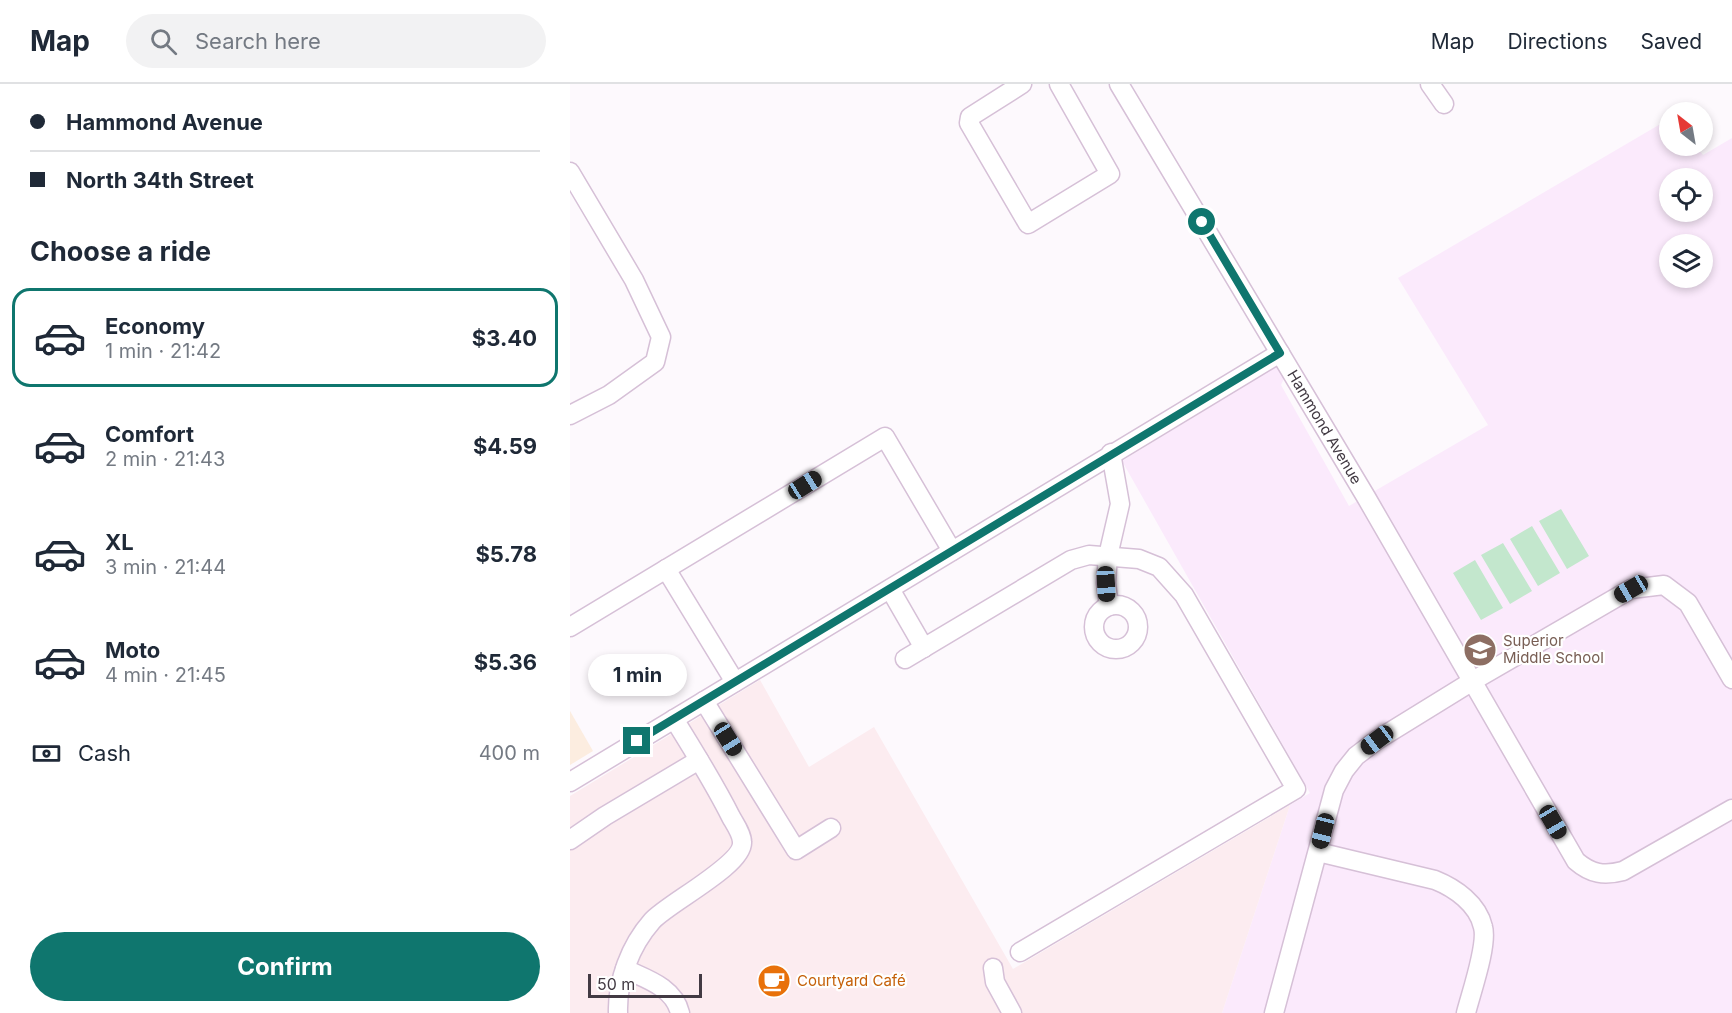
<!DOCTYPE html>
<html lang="en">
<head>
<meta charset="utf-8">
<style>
  body { margin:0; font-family:Inter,sans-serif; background:#f2f2f3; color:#1f2937; height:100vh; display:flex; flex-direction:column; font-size:22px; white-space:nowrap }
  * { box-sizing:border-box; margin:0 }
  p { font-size:20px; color:#747a83 }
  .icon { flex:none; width:33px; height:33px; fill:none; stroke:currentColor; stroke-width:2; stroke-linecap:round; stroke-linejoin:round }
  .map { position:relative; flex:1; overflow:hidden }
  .sheet { display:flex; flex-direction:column; background:#fff; width:570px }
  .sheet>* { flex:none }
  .banner { display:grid; align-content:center; height:132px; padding:0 30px; background:#fff }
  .needle { width:39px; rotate:329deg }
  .controls { position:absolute; left:1089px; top:18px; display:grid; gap:12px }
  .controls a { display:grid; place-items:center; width:54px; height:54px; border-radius:50%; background:#fff; box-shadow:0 3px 9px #0003; font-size:30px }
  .scale { position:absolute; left:18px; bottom:15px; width:114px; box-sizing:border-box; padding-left:6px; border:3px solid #423a43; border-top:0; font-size:16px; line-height:21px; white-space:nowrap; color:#423a43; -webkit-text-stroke:4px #fff; paint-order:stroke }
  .end { position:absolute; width:27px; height:27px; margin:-14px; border:8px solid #0f766e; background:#fff; box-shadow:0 0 0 3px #fff }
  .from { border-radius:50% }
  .bubble { position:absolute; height:42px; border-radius:21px; background:#fff; box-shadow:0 3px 9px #0003; font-size:20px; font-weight:700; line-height:42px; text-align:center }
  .car { position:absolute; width:18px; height:36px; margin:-18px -9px; border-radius:8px; box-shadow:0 0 4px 2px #0007; background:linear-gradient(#222 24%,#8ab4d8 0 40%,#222 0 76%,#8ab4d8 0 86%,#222 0) }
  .banner b { display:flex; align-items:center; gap:21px; height:57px; font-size:22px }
  .banner b+b { border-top:2px solid #e0e1e3 }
  .banner i { width:15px; height:15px; background:#1f2937 }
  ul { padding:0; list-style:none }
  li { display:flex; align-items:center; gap:18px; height:99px; margin:0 12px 9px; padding:0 18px; border:3px solid transparent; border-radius:18px }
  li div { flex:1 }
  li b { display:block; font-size:22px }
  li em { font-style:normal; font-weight:700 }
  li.selected { border-color:#0f766e }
  li>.icon { width:54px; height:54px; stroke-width:1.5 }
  h2 { padding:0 30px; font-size:27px; line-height:72px }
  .pay { display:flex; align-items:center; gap:15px; height:66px; padding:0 30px; font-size:22px }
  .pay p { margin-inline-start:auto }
  .primary-button { display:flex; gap:12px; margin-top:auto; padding:12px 30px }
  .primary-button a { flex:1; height:69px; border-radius:36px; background:#0f766e; color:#fff; font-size:24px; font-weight:700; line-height:69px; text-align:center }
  header { display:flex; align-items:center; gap:36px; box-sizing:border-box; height:84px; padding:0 30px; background:#fff; border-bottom:2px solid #e0e1e3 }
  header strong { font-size:28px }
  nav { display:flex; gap:33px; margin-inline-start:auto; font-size:21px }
  .search { width:420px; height:54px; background:#f2f2f3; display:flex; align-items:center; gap:15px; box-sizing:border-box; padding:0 21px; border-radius:33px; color:#747a83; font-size:22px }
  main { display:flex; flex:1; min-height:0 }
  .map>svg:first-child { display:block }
</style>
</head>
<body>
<header>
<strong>Map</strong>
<div class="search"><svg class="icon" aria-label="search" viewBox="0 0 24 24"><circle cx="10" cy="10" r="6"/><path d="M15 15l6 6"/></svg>Search here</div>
<nav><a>Map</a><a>Directions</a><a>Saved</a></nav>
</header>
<main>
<section class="sheet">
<div class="banner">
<b><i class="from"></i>Hammond Avenue</b>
<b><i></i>North 34th Street</b>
</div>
<h2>Choose a ride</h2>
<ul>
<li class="selected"><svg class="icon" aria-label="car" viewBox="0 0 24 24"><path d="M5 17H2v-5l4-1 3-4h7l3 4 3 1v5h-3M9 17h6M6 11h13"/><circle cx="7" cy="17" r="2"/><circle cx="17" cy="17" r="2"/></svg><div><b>Economy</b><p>1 min · 21:42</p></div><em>$3.40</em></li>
<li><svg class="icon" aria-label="car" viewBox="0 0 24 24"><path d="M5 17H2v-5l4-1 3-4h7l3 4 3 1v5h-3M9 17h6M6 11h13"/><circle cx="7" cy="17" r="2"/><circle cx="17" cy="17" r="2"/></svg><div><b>Comfort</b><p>2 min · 21:43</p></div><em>$4.59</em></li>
<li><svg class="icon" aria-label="car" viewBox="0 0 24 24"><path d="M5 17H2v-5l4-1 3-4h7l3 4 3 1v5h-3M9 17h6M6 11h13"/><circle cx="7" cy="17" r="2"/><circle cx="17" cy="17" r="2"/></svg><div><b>XL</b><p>3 min · 21:44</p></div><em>$5.78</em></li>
<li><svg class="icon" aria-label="car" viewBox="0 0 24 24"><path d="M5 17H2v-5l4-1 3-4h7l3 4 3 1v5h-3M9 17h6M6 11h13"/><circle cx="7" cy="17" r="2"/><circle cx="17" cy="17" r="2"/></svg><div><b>Moto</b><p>4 min · 21:45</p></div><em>$5.36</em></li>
</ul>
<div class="pay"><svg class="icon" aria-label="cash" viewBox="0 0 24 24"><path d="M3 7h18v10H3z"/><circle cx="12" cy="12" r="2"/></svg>Cash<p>400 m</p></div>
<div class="primary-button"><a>Confirm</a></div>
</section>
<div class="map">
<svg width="1162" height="929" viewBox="0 0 1162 929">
  <rect width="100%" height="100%" fill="#fdf9fd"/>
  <path fill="#fcede0" d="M0,627l23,40 -23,14z"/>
  <path fill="#fbeafc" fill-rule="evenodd" d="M1099,35l1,27h26l7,9 29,-17v875h-510l68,-208 20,-12 -188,-332 106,-65 52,-43 9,15 -8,17 68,121 139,-81 -90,-147zM1100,94h32v34h-32zM1100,160h32v34h-32z"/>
  <path fill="#fcecf0" d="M190,596l49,87 65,-40 139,242 277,-164 -68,208h-652v-217z"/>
  <path fill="#c3e7cd" d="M991,425l28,47 -22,13 -28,-48z
    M962,442l28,47 -22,13 -28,-47z
    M933,459l29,48 -22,13 -29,-49z
    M905,476l28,48 -22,12 -28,-47z"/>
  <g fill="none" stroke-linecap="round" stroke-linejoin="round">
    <g stroke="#d6c0d7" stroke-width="21">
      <g id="minor">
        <path d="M452,0l-52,33 -1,6 59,101 82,-50 -51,-90"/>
        <path id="s1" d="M549,0l247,413 210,364c15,13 28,15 47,10l109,-62"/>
        <path d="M860,0l14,20"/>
        <path d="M0,88l64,108 27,57 -6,25 -46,33 -39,20"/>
        <path d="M96,485l69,113"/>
        <path d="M320,505l34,59"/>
        <circle cx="546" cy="543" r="22"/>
        <path d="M539,522l-3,-23 2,-27 12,-52 -9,-51"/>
        <path d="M0,543l315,-190 67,114"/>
        <path d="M335,575l166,-99 18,-5 50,4 20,8 25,28 112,194 -276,163"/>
        <path d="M134,617l92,149 35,-22"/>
        <path d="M0,698l710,-429"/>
        <path d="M0,756l35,-24 94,-56"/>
        <path d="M748,768l117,28c20,8 43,24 48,47 5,18 -12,66 -17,86"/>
        <path d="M423,884l2,14 17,31"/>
        <path d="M55,885c21,10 49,18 55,44"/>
        <path d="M48,929c-1,-32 12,-67 34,-92 16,-18 92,-56 90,-79 0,-8 -7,-18 -11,-25 -17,-34 -37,-66 -57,-98"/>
        <path d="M704,929l60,-223 10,-19 12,-15 21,-16 94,-58 160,-93 33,-4 24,18 44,76"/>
      </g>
    </g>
    <use href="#minor" stroke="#fff" stroke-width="18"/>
  </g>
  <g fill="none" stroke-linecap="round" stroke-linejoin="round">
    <path stroke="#0f766e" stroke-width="8" d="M67,657l643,-388 -78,-131"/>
  </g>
  <defs>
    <g id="school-disc" transform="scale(1.725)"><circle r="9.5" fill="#8d6e63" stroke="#fff"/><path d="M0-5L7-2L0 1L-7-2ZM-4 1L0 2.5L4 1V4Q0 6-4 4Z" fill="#fff"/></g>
    <g id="cafe-disc" transform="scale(1.725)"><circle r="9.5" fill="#e8710a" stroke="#fff"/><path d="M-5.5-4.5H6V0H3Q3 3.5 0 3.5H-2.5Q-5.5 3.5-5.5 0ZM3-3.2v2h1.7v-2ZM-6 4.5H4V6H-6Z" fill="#fff"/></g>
  </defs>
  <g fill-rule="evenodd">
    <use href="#school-disc" x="910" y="566"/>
    <use href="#cafe-disc" x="204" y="897"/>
  </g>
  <g text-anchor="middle" stroke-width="4.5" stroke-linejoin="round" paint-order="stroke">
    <g font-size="15" fill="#423a43" stroke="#fff">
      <text dy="5" stroke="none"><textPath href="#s1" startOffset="400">Hammond Avenue</textPath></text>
    </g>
    <g font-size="15" fill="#785e54" stroke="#fff" text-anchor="start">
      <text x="933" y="562">Superior<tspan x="933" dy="17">Middle School</tspan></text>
    </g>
    <g font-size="15" fill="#c56008" stroke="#fff" text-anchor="start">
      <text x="227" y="902">Courtyard Café</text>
    </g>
  </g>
</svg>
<div class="controls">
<a><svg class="needle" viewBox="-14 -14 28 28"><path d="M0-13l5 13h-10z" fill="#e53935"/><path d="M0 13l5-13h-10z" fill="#747a83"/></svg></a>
<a><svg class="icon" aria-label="locate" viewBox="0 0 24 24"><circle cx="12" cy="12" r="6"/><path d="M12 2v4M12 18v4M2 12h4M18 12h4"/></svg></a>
<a><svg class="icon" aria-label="layers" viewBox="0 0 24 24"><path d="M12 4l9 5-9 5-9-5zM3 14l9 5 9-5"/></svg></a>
</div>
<div class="scale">50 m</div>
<i class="end from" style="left:632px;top:138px"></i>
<i class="end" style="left:67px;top:657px"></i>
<div class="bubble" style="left:18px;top:570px;width:99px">1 min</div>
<i class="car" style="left:235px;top:401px;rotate:58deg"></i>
<i class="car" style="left:536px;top:500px;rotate:177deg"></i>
<i class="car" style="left:1061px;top:505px;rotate:240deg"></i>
<i class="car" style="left:158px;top:655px;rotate:148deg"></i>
<i class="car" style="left:807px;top:656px;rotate:233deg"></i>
<i class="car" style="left:983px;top:738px;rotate:150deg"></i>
<i class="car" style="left:753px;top:747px;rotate:194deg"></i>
</div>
</main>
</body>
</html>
